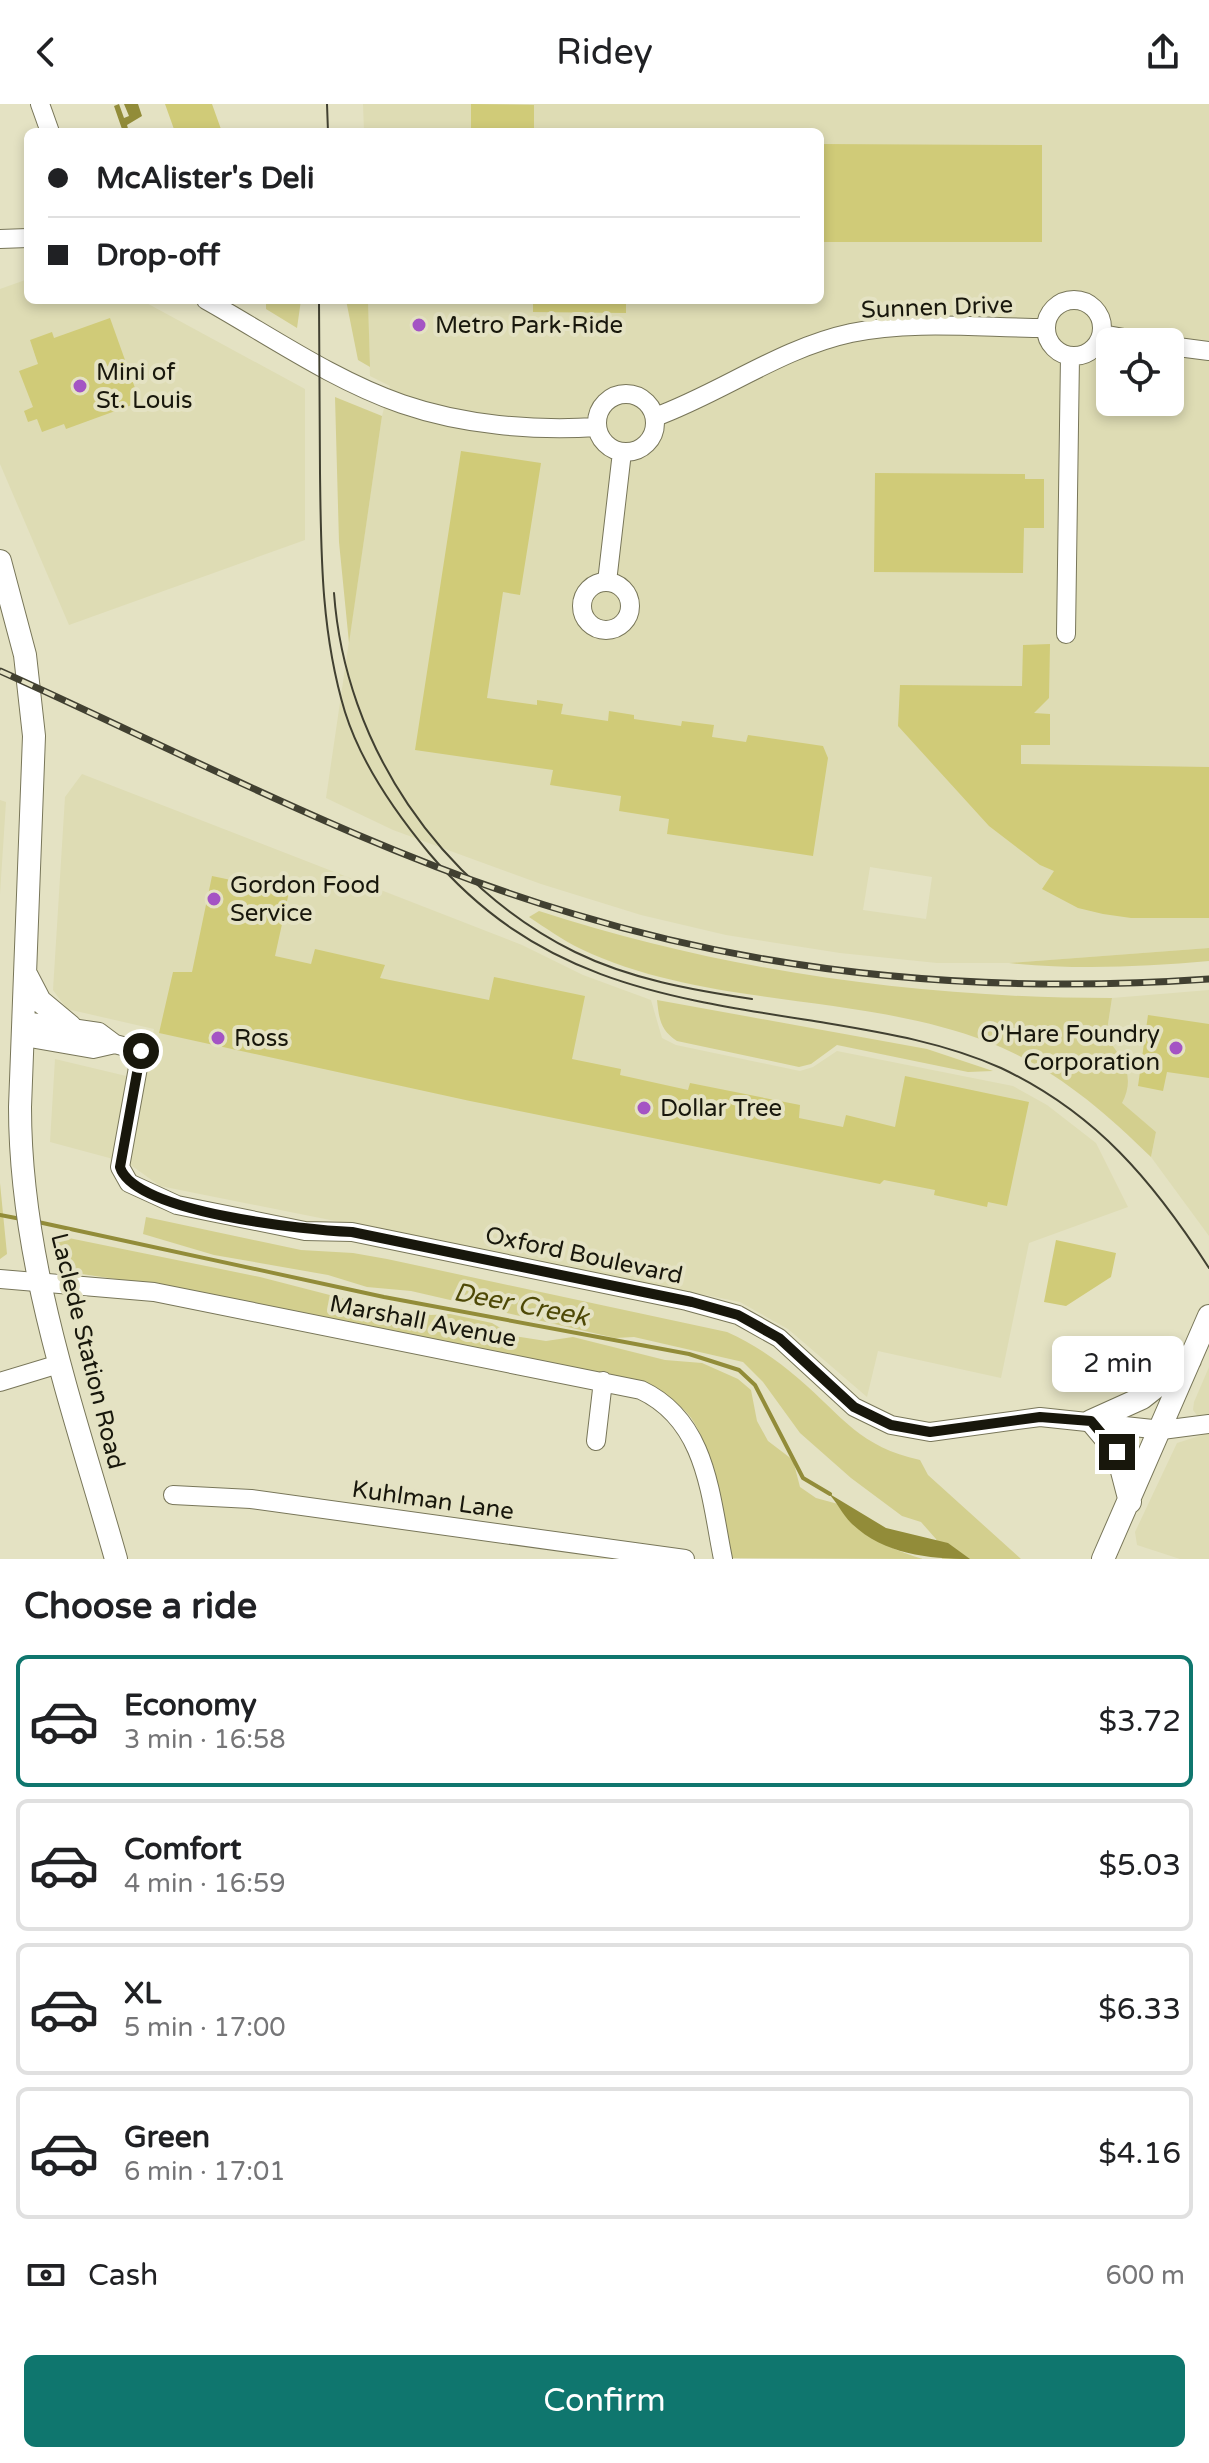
<!DOCTYPE html>
<html lang="en">
<head>
<meta charset="utf-8">
<style>
  body { margin:0; font-family:"Varela Round",sans-serif; background:#f2f2f2; color:#202124; height:100vh; display:flex; flex-direction:column; font-size:30px; white-space:nowrap }
  * { box-sizing:border-box; margin:0 }
  p { font-size:26px; color:#757577 }
  .icon { flex:none; width:44px; height:44px; fill:none; stroke:currentColor; stroke-width:2; stroke-linecap:round; stroke-linejoin:round }
  .map { position:relative; height:1455px; overflow:hidden }
  .panel { display:flex; flex-direction:column; background:#fff; flex:1 }
  .panel>* { flex:none }
  .guide { position:absolute; left:24px; top:24px; width:800px; height:176px; border-radius:12px; box-shadow:0 4px 12px #0003; display:grid; align-content:center; height:176px; padding:0 24px; background:#fff }
  .controls { position:absolute; left:1096px; top:224px; display:grid; gap:16px }
  .controls a { display:grid; place-items:center; width:88px; height:88px; border-radius:12px; background:#fff; box-shadow:0 4px 12px #0003; font-size:40px }
  .end { position:absolute; width:36px; height:36px; margin:-18px; border:10px solid #18170c; background:#fff; box-shadow:0 0 0 4px #fff }
  .from { border-radius:50% }
  .bubble { position:absolute; height:56px; border-radius:12px; background:#fff; box-shadow:0 4px 12px #0003; font-size:26px; font-weight:600; line-height:56px; text-align:center }
  .guide b { display:flex; align-items:center; gap:28px; height:76px; font-size:30px }
  .guide b+b { border-top:2px solid #e0e0e0 }
  .guide i { width:20px; height:20px; background:#202124 }
  ul { padding:0; list-style:none }
  li { display:flex; align-items:center; gap:24px; height:132px; margin:0 16px 12px; padding:0 8px; border:4px solid #e0e0e0; border-radius:12px }
  li div { flex:1 }
  li b { display:block; font-size:30px }
  li em { font-style:normal; font-weight:600 }
  li.selected { border-color:#0f766e }
  li>.icon { width:72px; height:72px; stroke-width:1.5 }
  h2 { padding:0 24px; font-size:36px; line-height:96px }
  .pay { display:flex; align-items:center; gap:20px; height:88px; padding:0 24px; font-size:30px }
  .pay p { margin-inline-start:auto }
  .primary-button { display:flex; gap:16px; margin-top:auto; padding:16px 24px }
  .primary-button a { flex:1; height:92px; border-radius:12px; background:#0f766e; color:#fff; font-size:32px; font-weight:600; line-height:92px; text-align:center }
  header { display:flex; justify-content:space-between; align-items:center; height:104px; padding:0 24px; background:#fff; font-size:36px; font-weight:600 }
  .map>svg:first-child { display:block }
</style>
</head>
<body>
<header><svg class="icon" aria-label="back" viewBox="0 0 24 24"><path d="M15 5l-7 7 7 7"/></svg>Ridey<svg class="icon" aria-label="share" viewBox="0 0 24 24"><path d="M12 15V3M7 8l5-5 5 5M5 13v7h14v-7"/></svg></header>
<div class="map">
<svg width="1209" height="1455" viewBox="0 0 1209 1455">
  <rect width="100%" height="100%" fill="#e4e2c3"/>
  <path fill="#dedcb4" fill-rule="evenodd" d="M363,0h846v844l-200,15h-72l-97,-10 -114,-18 -85,-20 -100,-31 -148,-54 -67,-32 56,-382 8,-30 -20,-10 -2,-76h452v-168h-456zM1110,238h60v60h-60zM870,763l62,10 -6,42 -63,-9z
    M28,175v21h113l164,89v151l-236,85 -69,-161v-175z
    M82,670l440,171 61,30 68,25 11,38 14,7 124,26 13,-4 24,-16 176,35 34,19 49,38 32,64 -99,36 -28,135 -123,-27 -11,46 -79,-68 -48,-27 -580,-116 -32,-23 -78,-21 5,-83 88,21 11,-51 -87,-20 -14,-19 12,-193z
    M0,696l6,2 -6,92z
    M1209,886v246l-58,-79 5,-25 -35,-29 -15,-66 6,-39z
    M1209,1263v50l-10,1 -6,-8 1,-8z
    M1209,1329v126h-29l-43,-14 -2,-13 42,-89z"/>
  <path fill="#d3cf8e" d="M266,196h35l-4,28 -31,-19z
    M346,196h22l2,67 -12,-7z
    M335,293l47,19 -33,227 -10,-101z
    M539,807c185,60 378,87 573,87l-6,39c17,22 30,39 16,66l34,29 -5,25c-49,-48 -98,-90 -163,-115 -130,-50 -280,-33 -407,-93 -19,-9 -35,-21 -52,-32z
    M1209,844v13c-67,6 -133,9 -200,2z
    M657,896l270,49 66,22 -25,1 -131,-27 -26,19 -12,3 -122,-26c-17,-11 -18,-23 -20,-41z
    M0,1079l7,71 -7,5z
    M146,1113l155,33 52,3 34,6 340,73c27,12 50,28 72,47 44,38 61,68 121,81l8,15 93,84h-79l-6,-20 -15,-17 -19,-6 -51,-38 -51,-45 -37,-51 -20,-20 -109,-25 -19,1 -204,-47 -44,-4 -39,-12 -114,-20 -71,-21z
    M54,1131l206,42 93,24 78,14 19,-1 42,9 22,13 32,5 27,-4 92,23 37,3 36,16 13,11 6,31 11,20 25,19 7,27 16,11 22,6c19,28 52,46 85,55l-191,-1c-9,-36 -21,-119 -44,-144 -14,-16 -33,-25 -53,-34l-485,-96 -82,-12 -12,-14z"/>
  <path fill="#928c39" d="M119,0l5,14 5,-2 -5,-12h14l4,12 -15,9 2,7h-6l-9,-26z
    M828,1389l58,35 62,15 22,16c-42,0 -87,-5 -119,-36 -9,-9 -14,-21 -23,-30z"/>
  <g fill="none" stroke-linecap="round" stroke-linejoin="round">
    <path stroke="#928c39" stroke-width="4" d="M0,1111l21,4
      M38,1118l346,75 305,57 50,16 16,15 48,93 27,16"/>
  </g>
  <path fill="#d0cb78" d="M165,0h47l10,28h-47z
    M471,0l63,1v27h-63z
    M820,40l222,1v97h-222z
    M533,196h93v13l-93,-1z
    M110,214l30,84 -74,27 -2,-5 -22,8 -5,-13 -9,3 -4,-11 9,-4 -14,-36 19,-7 -8,-24 22,-8 2,6z
    M461,347l80,12 -21,132 -17,-3 -16,106 50,7v-5l26,4 -2,10 47,7 1,-10 25,4v4l47,7 1,-5 32,4 -2,12 34,5 2,-7 75,11 5,12 -15,98 -146,-22 2,-15 -50,-8 2,-15 -71,-11 3,-15 -138,-20z
    M875,369l150,1v5h19v49h-20l-1,45 -149,-1z
    M1050,540l-1,54 -15,15 16,1v31h-29v19l188,3v151h-78l-28,-4 -25,-6 -36,-19 12,-18 -14,-6 -51,-39 -91,-100 2,-41 122,1 1,-41z
    M212,772l77,16 -14,64 36,8 4,-15 70,16 -5,13 109,22 5,-23 91,19 -13,63 49,10 -1,6 68,15 2,-7 110,22 -1,13 44,9 3,-12 49,12 10,-51 124,26 -22,104 -19,-4 -1,5 -53,-12 1,-5 -51,-10 -4,4 -410,-83 -311,-68 14,-61h19z
    M1148,911l61,9v54l-42,-6 -4,19 -25,-5z
    M1056,1136l60,13 -5,24 -45,29 -22,-4z"/>
  <g fill="none" stroke-linecap="round" stroke-linejoin="round">
    <g stroke="#787659" stroke-width="20">
      <path id="minor" d="M40,0l10,28
        M0,135l28,-1
        M1046 224a28 28 0 1 1 56 0a28 28 0 1 1-56 0Z
        M206,196c64,36 127,80 196,104 61,21 131,27 195,23
        M1102,230l44,8
        M1170,242l39,5
        M597 319a29 29 0 1 1 58 0a29 29 0 1 1-58 0Z
        M655,313c66,-24 126,-69 196,-84 62,-13 132,-5 195,-5
        M607,478l15,-130
        M582 502a24 24 0 1 1 48 0a24 24 0 1 1-48 0Z
        M1066,530l4,-278
        M24,917l75,11 16,12 26,7 -21,116 9,16 48,22 128,26 47,1 335,69 51,14 41,23 75,69 37,18 39,7 110,-15 122,13 47,-6
        M24,933l69,12 22,-5
        M0,1175l154,13 487,98c66,31 69,105 82,169
        M0,1278l59,-18
        M596,1337l7,-60
        M173,1391l78,4 434,60"/>
    </g>
    <g stroke="#787659" stroke-width="24">
      <path id="major" d="M0,457l25,94 9,81 -14,371c0,157 54,303 96,452
        M27,872l13,25 30,25
        M1130,1398l-13,-50 -26,-31 51,-23 48,-38
        M1103,1455l106,-243"/>
    </g>
    <use href="#minor" stroke="#fff" stroke-width="18"/>
    <use href="#major" stroke="#fff" stroke-width="22"/>
    <path stroke="#414031" stroke-width="2" d="M327,0l1,28
      M319,196c0,58 1,115 1,173 1,81 1,160 25,239 16,51 50,100 84,141 110,130 240,145 397,170 60,10 119,20 175,45 95,45 152,113 208,200
      M334,489c11,152 106,292 241,359 55,27 117,38 177,47"/>
    <g stroke="#414031" stroke-width="7">
      <path id="rail" d="M0,567c189,85 375,184 574,243 207,63 420,80 635,65"/>
    </g>
    <use href="#rail" stroke="#e4e2c3" stroke-width="4" stroke-dasharray="12" stroke-linecap="butt"/>
  </g>
  <g fill="none" stroke-linecap="round" stroke-linejoin="round">
    <path stroke="#18170c" stroke-width="10" d="M141,947l-21,116c14,46 187,63 232,65l340,70 46,13 41,23 75,69 37,18 39,7 110,-15 51,4 26,31"/>
  </g>
  <g fill="#a454c4" stroke="#e4e2c3" stroke-width="3">
    <circle cx="419" cy="221" r="8"/>
    <circle cx="80" cy="282" r="8"/>
    <circle cx="214" cy="795" r="8"/>
    <circle cx="218" cy="934" r="8"/>
    <circle cx="1176" cy="944" r="8"/>
    <circle cx="644" cy="1004" r="8"/>
  </g>
  <g text-anchor="middle" stroke-width="8" stroke-linejoin="round" paint-order="stroke">
    <g font-size="24" fill="#18170c" stroke="#e4e2c3">
      <text transform="translate(937 203) rotate(-2)" y="8">Sunnen Drive</text>
      <text transform="translate(584 1151) rotate(12)" y="8">Oxford Boulevard</text>
      <text transform="translate(423 1217) rotate(11)" y="8">Marshall Avenue</text>
      <text transform="translate(88 1247) rotate(76)" y="8">Laclede Station Road</text>
      <text transform="translate(433 1396) rotate(8)" y="8">Kuhlman Lane</text>
    </g>
    <g font-size="24" fill="#18170c" stroke="#e4e2c3" text-anchor="start">
      <text x="435" y="229">Metro Park-Ride</text>
      <text x="96" y="276">Mini of<tspan x="96" dy="28">St. Louis</tspan></text>
      <text x="230" y="789">Gordon Food<tspan x="230" dy="28">Service</tspan></text>
      <text x="1160" y="938" text-anchor="end">O'Hare Foundry<tspan x="1160" dy="28">Corporation</tspan></text>
      <text x="234" y="942">Ross</text>
      <text x="660" y="1012">Dollar Tree</text>
    </g>
    <g font-size="26" font-style="italic" fill="#4e4906" stroke="#e4e2c3">
      <text transform="translate(521 1200) rotate(11)" y="9">Deer Creek</text>
    </g>
  </g>
</svg>
<div class="controls">
<a><svg class="icon" aria-label="locate" viewBox="0 0 24 24"><circle cx="12" cy="12" r="6"/><path d="M12 2v4M12 18v4M2 12h4M18 12h4"/></svg></a>
</div>
<i class="end from" style="left:141px;top:947px"></i>
<i class="end" style="left:1117px;top:1348px"></i>
<div class="bubble" style="left:1052px;top:1232px;width:132px">2 min</div>
<div class="guide">
<b><i class="from"></i>McAlister's Deli</b>
<b><i></i>Drop-off</b>
</div>
</div>
<section class="panel">
<h2>Choose a ride</h2>
<ul>
<li class="selected"><svg class="icon" aria-label="car" viewBox="0 0 24 24"><path d="M5 17H2v-5l4-1 3-4h7l3 4 3 1v5h-3M9 17h6M6 11h13"/><circle cx="7" cy="17" r="2"/><circle cx="17" cy="17" r="2"/></svg><div><b>Economy</b><p>3 min · 16:58</p></div><em>$3.72</em></li>
<li><svg class="icon" aria-label="car" viewBox="0 0 24 24"><path d="M5 17H2v-5l4-1 3-4h7l3 4 3 1v5h-3M9 17h6M6 11h13"/><circle cx="7" cy="17" r="2"/><circle cx="17" cy="17" r="2"/></svg><div><b>Comfort</b><p>4 min · 16:59</p></div><em>$5.03</em></li>
<li><svg class="icon" aria-label="car" viewBox="0 0 24 24"><path d="M5 17H2v-5l4-1 3-4h7l3 4 3 1v5h-3M9 17h6M6 11h13"/><circle cx="7" cy="17" r="2"/><circle cx="17" cy="17" r="2"/></svg><div><b>XL</b><p>5 min · 17:00</p></div><em>$6.33</em></li>
<li><svg class="icon" aria-label="car" viewBox="0 0 24 24"><path d="M5 17H2v-5l4-1 3-4h7l3 4 3 1v5h-3M9 17h6M6 11h13"/><circle cx="7" cy="17" r="2"/><circle cx="17" cy="17" r="2"/></svg><div><b>Green</b><p>6 min · 17:01</p></div><em>$4.16</em></li>
</ul>
<div class="pay"><svg class="icon" aria-label="cash" viewBox="0 0 24 24"><path d="M3 7h18v10H3z"/><circle cx="12" cy="12" r="2"/></svg>Cash<p>600 m</p></div>
<div class="primary-button"><a>Confirm</a></div>
</section>
</body>
</html>
